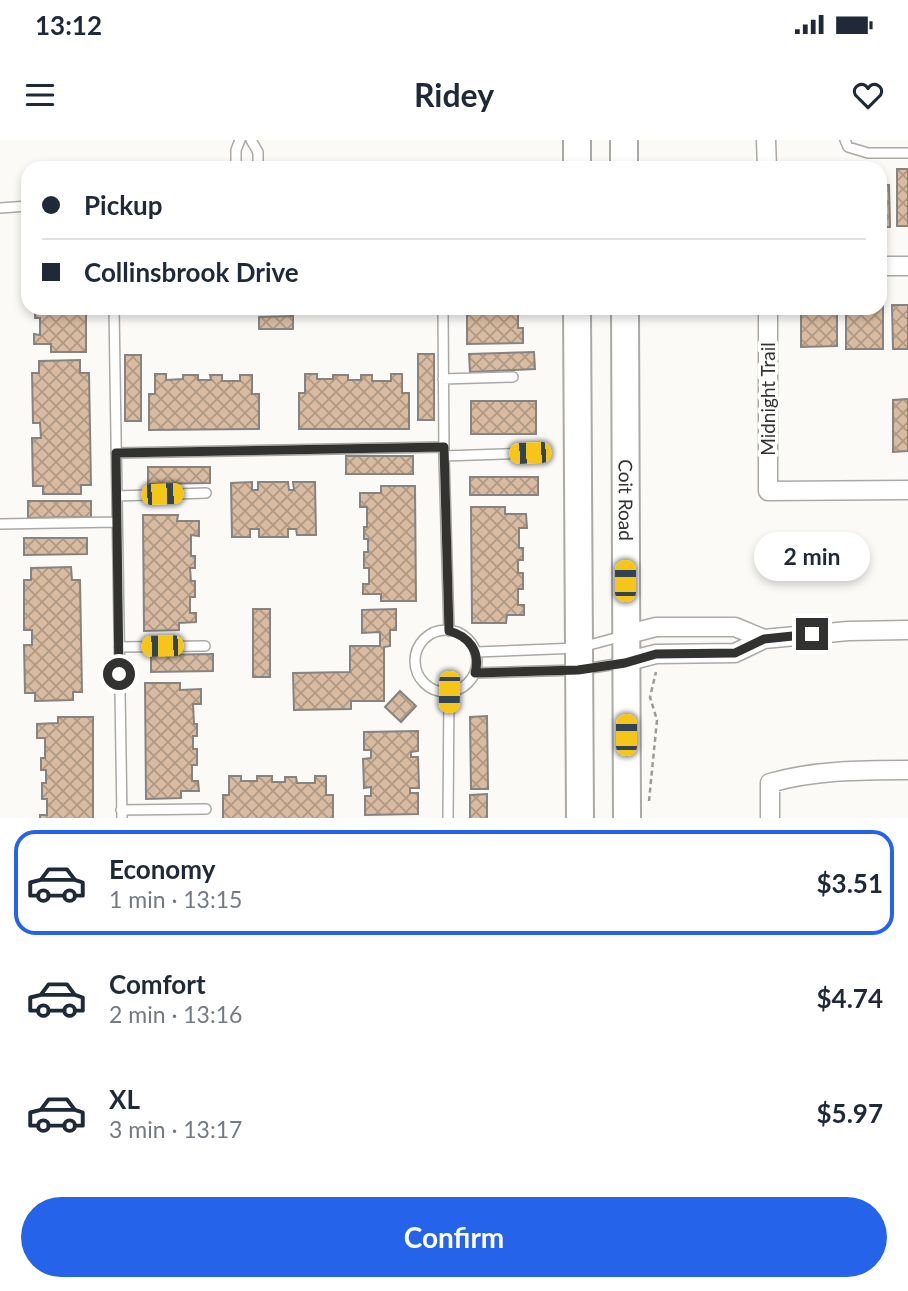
<!DOCTYPE html>
<html lang="en">
<head>
<meta charset="utf-8">
<style>
  body { margin:0; font-family:Lato,sans-serif; background:#f2f2f3; color:#1f2937; height:100vh; display:flex; flex-direction:column; font-size:26px; white-space:nowrap }
  * { box-sizing:border-box; margin:0 }
  p { font-size:23px; color:#747a83 }
  .icon { flex:none; width:38px; height:38px; fill:none; stroke:currentColor; stroke-width:2; stroke-linecap:round; stroke-linejoin:round }
  .map { position:relative; height:678px; overflow:hidden }
  .drawer { display:flex; flex-direction:column; background:#fff; flex:1 }
  .drawer>* { flex:none }
  .hud { position:absolute; left:21px; top:21px; width:866px; height:154px; border-radius:21px; box-shadow:0 4px 10px #0003; display:grid; align-content:center; height:154px; padding:0 21px; background:#fff }
  .end { position:absolute; width:32px; height:32px; margin:-16px; border:9px solid #323230; background:#fff; box-shadow:0 0 0 4px #fff }
  .from { border-radius:50% }
  .bubble { position:absolute; height:49px; border-radius:24px; background:#fff; box-shadow:0 4px 10px #0003; font-size:23px; font-weight:700; line-height:49px; text-align:center }
  .car { position:absolute; width:21px; height:42px; margin:-21px -10px; border-radius:9px; box-shadow:0 0 5px 2px #0007; background:linear-gradient(#f5c518 24%,#345 0 40%,#f5c518 0 76%,#345 0 86%,#f5c518 0) }
  .hud b { display:flex; align-items:center; gap:24px; height:66px; font-size:26px }
  .hud b+b { border-top:2px solid #e0e1e3 }
  .hud i { width:18px; height:18px; background:#1f2937 }
  ul { padding:12px 0 0; list-style:none }
  li { display:flex; align-items:center; gap:21px; height:105px; margin:0 14px 10px; padding:0 7px; border:4px solid transparent; border-radius:21px }
  li div { flex:1 }
  li b { display:block; font-size:26px }
  li em { font-style:normal; font-weight:700 }
  li.on { border-color:#2563eb }
  li>.icon { width:63px; height:63px; stroke-width:1.5 }
  .action { display:flex; gap:14px; margin-top:auto; padding:14px 21px }
  .action a { flex:1; height:80px; border-radius:42px; background:#2563eb; color:#fff; font-size:28px; font-weight:700; line-height:80px; text-align:center }
  .status { display:flex; justify-content:space-between; align-items:center; height:49px; padding:0 35px; background:#fff; direction:ltr }
  .status svg { height:19px; fill:currentColor }
  header { display:flex; justify-content:space-between; align-items:center; height:91px; padding:0 21px; background:#fff; font-size:32px; font-weight:700 }
  .map>svg:first-child { display:block }
</style>
</head>
<body>
<div class="status"><b>13:12</b><svg viewBox="0 0 49 12"><path d="M0 12V9h3v3zM5 12V6h3v6zM10 12V3h3v9zM15 12V0h3v12zM26 1h20v11H26zM47 4h2v5h-2z"/></svg></div>
<header><svg class="icon" aria-label="menu" viewBox="0 0 24 24"><path d="M4 6h16M4 12h16M4 18h16"/></svg>Ridey<svg class="icon" aria-label="heart" viewBox="0 0 24 24"><path d="M12 20l-8-8c-3-5 5-10 8-4 3-6 11-1 8 4z"/></svg></header>
<div class="map">
<svg width="908" height="679" viewBox="0 0 908 679">
  <defs>
    <pattern id="building-cross-hatch" width="8" height="8" patternUnits="userSpaceOnUse" patternTransform="scale(1.75)"><rect width="8" height="8" fill="#d8bba1"/><path d="M0 0l8 8M0 8l8-8" fill="none" stroke="#b09984"/></pattern>
  </defs>
  <rect width="100%" height="100%" fill="#fcfaf7"/>
  <path fill="url(#building-cross-hatch)" stroke="#868381" stroke-width="2" d="M897,29h11v57h-11z
    M880,45h9l1,42h-10z
    M880,163h3v46h-37v-41h34z
    M892,165h16v44h-15z
    M35,168h51v44h-35v-8h-17v-10l6,1v-17h-5z
    M467,168h51v20h5v15l-56,1z
    M801,168h36v38l-36,1z
    M293,176v13h-34v-12z
    M534,212l1,17 -65,3 -1,-18z
    M418,214h16v66h-16z
    M125,215h16v66h-16z
    M80,220v13h9l2,112h-10v9h-38v-8h-10l-1,-48h9l-1,-15h-7l-1,-50h7v-12z
    M155,234h11v6l17,-1v-4h15v5h13l-1,-5h12v6h18v-6h12v19h7v35l-110,1v-36h6z
    M305,234h12v5h16v-4h15v5h13v-5h11v6h19v-7h11v19h7v36h-110v-36h6z
    M908,259v52l-15,1v-52z
    M471,261h65v33h-65z
    M346,316h67v18h-67z
    M148,327h62v16l-62,1z
    M470,337h68v18h-68z
    M252,342v8h6v-8h30l1,8h5l-1,-8h22l1,53h-19l-1,-6h-8v8h-29v-8h-9v8h-18l-1,-54z
    M381,346h34l1,115h-35v-7h-18v-10h6v-16h-5v-16h4v-13h-4v-12h3v-20h-7v-14h21z
    M28,361h63v16l-63,1z
    M471,367h34v7h21l1,14h-8v20h4v12h-5v13h5v16h-5v16h6v10h-17l-1,8h-34z
    M143,375h35l-1,6h22v15l-8,-1v21h4v12h-5l1,13h4v16h-5v16h6v9l-17,1v7l-35,1z
    M24,398h63v16l-63,1z
    M71,427l1,13h8l2,112h-9v8l-38,1v-8h-10l-1,-48h8v-15h-8v-50h7v-12z
    M253,469h17v68h-17z
    M396,469v21h-6v16l-6,1v54h-33v8l-57,1 -1,-37 57,-1v-26h30v-14l-18,1v-23z
    M213,514v17l-62,1v-17z
    M145,543h35v7l21,-1v15h-8l1,20h3v12h-4v13h4v16h-5v16h6l1,10h-18v7l-35,1z
    M400,551l16,15 -15,16 -16,-15z
    M487,576l1,73h-17l-1,-72z
    M58,577h35v102h-53v-4h7v-16h-5v-16h4v-13h-5v-12h4v-20h-8v-14l21,-1z
    M418,591v20l-7,1v5h7l1,31h-9v5h8v21l-53,1v-19h6v-9l-7,1 -1,-29 8,-1v-8h-7v-18z
    M229,636h12v5h16v-5h15v6h13v-5h11l1,6h18v-7h11v19h7v24h-110v-24h6z
    M487,654v25h-17v-24z"/>
  <g fill="none" stroke-linecap="round" stroke-linejoin="round">
    <g stroke="#aba9a6" stroke-width="12">
      <path id="lane" d="M251,0l7,12v16
        M845,0l3,7 20,6h40
        M236,28v-18l4,-10
        M0,68l28,-2
        M114,168l8,511
        M443,168l1,148 5,175
        M443,239l70,-2
        M116,313l328,-6
        M444,316l86,-3
        M117,356l89,-3
        M0,384l117,-2
        M415 521a31 31 0 1 1 62 0a31 31 0 1 1-62 0Z
        M119,507l86,-1
        M476,512l102,-4 45,-12
        M475,533l103,-3 45,-7
        M121,670l85,-1
        M448,679l1,-127"/>
    </g>
    <g stroke="#aba9a6" stroke-width="21">
      <path id="street" d="M766,0l1,28
        M880,126h28
        M768,168v183l140,-1
        M625,495l31,-8h79l29,12
        M625,522l31,-8 79,-1 29,-14 84,-8 60,-1
        M770,679v-36c45,-13 92,-13 138,-13"/>
    </g>
    <g stroke="#aba9a6" stroke-width="30">
      <g id="secondary">
        <path d="M577,0v28"/>
        <path d="M624,0v28"/>
        <path d="M577,168l3,511"/>
        <path id="s1" d="M625,168l2,511"/>
      </g>
    </g>
    <path stroke="#9c9b99" stroke-width="2.5" stroke-dasharray="5 3.5" stroke-linecap="butt" d="M649,661l8,-81 -7,-23 6,-25"/>
    <use href="#lane" stroke="#fff" stroke-width="9"/>
    <use href="#street" stroke="#fff" stroke-width="18"/>
    <use href="#secondary" stroke="#fff" stroke-width="26"/>
  </g>
  <g fill="none" stroke-linecap="round" stroke-linejoin="round">
    <path stroke="#323230" stroke-width="9" d="M119,534l-3,-221 328,-6 5,184c20,5 32,21 26,42l103,-3 47,-7 31,-9 79,-1 29,-14 48,-5"/>
  </g>
  <g text-anchor="middle" stroke-width="7" stroke-linejoin="round" paint-order="stroke">
    <g font-size="19" fill="#323230" stroke="#fff">
      <text transform="translate(768 259) rotate(-90)" y="7">Midnight Trail</text>
      <text dy="7" stroke="none"><textPath href="#s1" startOffset="192">Coit Road</textPath></text>
    </g>
  </g>
</svg>
<i class="end from" style="left:119px;top:534px"></i>
<i class="end" style="left:812px;top:494px"></i>
<div class="bubble" style="left:754px;top:392px;width:116px">2 min</div>
<i class="car" style="left:530px;top:313px;rotate:268deg"></i>
<i class="car" style="left:162px;top:354px;rotate:88deg"></i>
<i class="car" style="left:625px;top:441px;rotate:0deg"></i>
<i class="car" style="left:162px;top:506px;rotate:269deg"></i>
<i class="car" style="left:449px;top:552px;rotate:181deg"></i>
<i class="car" style="left:626px;top:595px;rotate:0deg"></i>
<div class="hud">
<b><i class="from"></i>Pickup</b>
<b><i></i>Collinsbrook Drive</b>
</div>
</div>
<section class="drawer">
<ul>
<li class="on"><svg class="icon" aria-label="car" viewBox="0 0 24 24"><path d="M5 17H2v-5l4-1 3-4h7l3 4 3 1v5h-3M9 17h6M6 11h13"/><circle cx="7" cy="17" r="2"/><circle cx="17" cy="17" r="2"/></svg><div><b>Economy</b><p>1 min · 13:15</p></div><em>$3.51</em></li>
<li><svg class="icon" aria-label="car" viewBox="0 0 24 24"><path d="M5 17H2v-5l4-1 3-4h7l3 4 3 1v5h-3M9 17h6M6 11h13"/><circle cx="7" cy="17" r="2"/><circle cx="17" cy="17" r="2"/></svg><div><b>Comfort</b><p>2 min · 13:16</p></div><em>$4.74</em></li>
<li><svg class="icon" aria-label="car" viewBox="0 0 24 24"><path d="M5 17H2v-5l4-1 3-4h7l3 4 3 1v5h-3M9 17h6M6 11h13"/><circle cx="7" cy="17" r="2"/><circle cx="17" cy="17" r="2"/></svg><div><b>XL</b><p>3 min · 13:17</p></div><em>$5.97</em></li>
</ul>
<div class="action"><a>Confirm</a></div>
</section>
</body>
</html>
